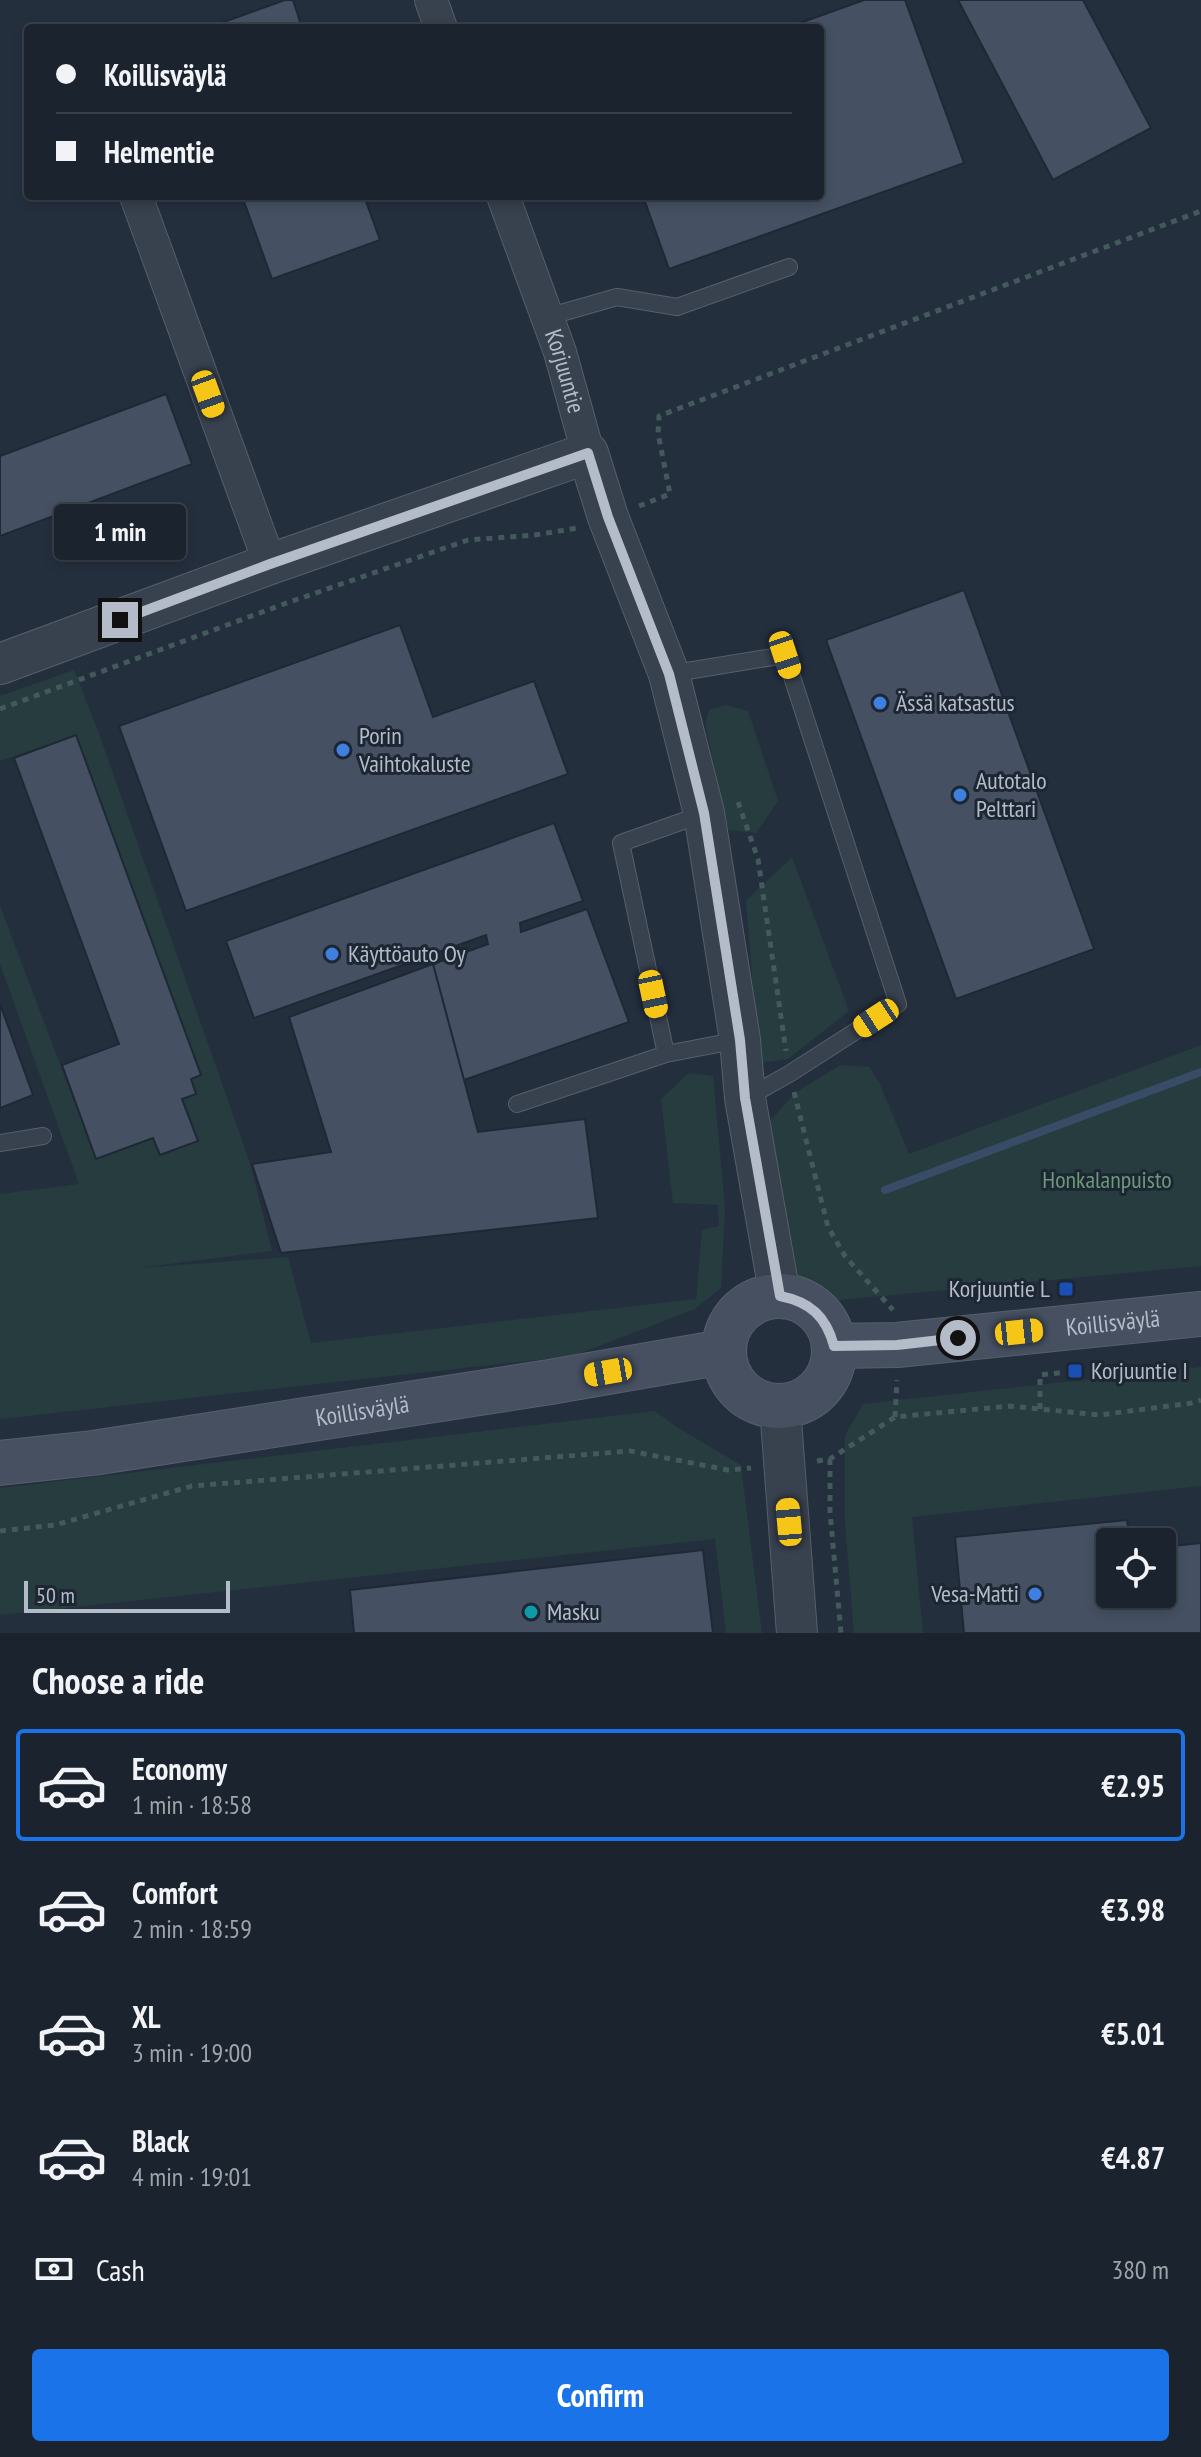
<!DOCTYPE html>
<html lang="en">
<head>
<meta charset="utf-8">
<style>
  body { margin:0; font-family:"PT Sans Narrow",sans-serif; background:#242b36; color:#f1f3f6; height:100vh; display:flex; flex-direction:column; font-size:30px; white-space:nowrap }
  * { box-sizing:border-box; margin:0 }
  p { font-size:26px; color:#a0a4aa }
  .icon { flex:none; width:44px; height:44px; fill:none; stroke:currentColor; stroke-width:2; stroke-linecap:round; stroke-linejoin:round }
  .map { position:relative; height:1633px; overflow:hidden }
  .sheet { display:flex; flex-direction:column; background:#1b232e; flex:1 }
  .sheet>* { flex:none }
  .hud { position:absolute; left:24px; top:24px; width:800px; height:176px; border-radius:8px; box-shadow:0 4px 12px #0003,0 0 0 2px #39404a; display:grid; align-content:center; height:176px; padding:0 32px; background:#1b232e }
  .fabs { position:absolute; left:1096px; top:1528px; display:grid; gap:16px }
  .fabs a { display:grid; place-items:center; width:80px; height:80px; border-radius:8px; background:#1b232e; box-shadow:0 4px 12px #0003,0 0 0 2px #39404a; font-size:40px }
  .scale { position:absolute; left:24px; bottom:20px; width:206px; box-sizing:border-box; padding-left:8px; border:4px solid #b4bcc9; border-top:0; font-size:22px; line-height:28px; white-space:nowrap; color:#b4bcc9; -webkit-text-stroke:6px #1d2633; paint-order:stroke }
  .end { position:absolute; width:36px; height:36px; margin:-18px; border:10px solid #b4bcc9; background:#111; box-shadow:0 0 0 4px #111 }
  .from { border-radius:50% }
  .bubble { position:absolute; height:56px; border-radius:8px; background:#1b232e; box-shadow:0 4px 12px #0003,0 0 0 2px #39404a; font-size:26px; font-weight:800; line-height:56px; text-align:center }
  .car { position:absolute; width:24px; height:48px; margin:-24px -12px; border-radius:10px; box-shadow:0 0 6px 2px #0007; background:linear-gradient(#f5c518 24%,#345 0 40%,#f5c518 0 76%,#345 0 86%,#f5c518 0) }
  .hud b { display:flex; align-items:center; gap:28px; height:76px; font-size:30px }
  .hud b+b { border-top:2px solid #39404a }
  .hud i { width:20px; height:20px; background:#f1f3f6 }
  ul { padding:0; list-style:none }
  li { display:flex; align-items:center; gap:24px; height:112px; margin:0 16px 12px; padding:0 16px; border:4px solid transparent; border-radius:8px }
  li div { flex:1 }
  li b { display:block; font-size:30px }
  li em { font-style:normal; font-weight:800 }
  li.selected { border-color:#1a73e8 }
  li>.icon { width:72px; height:72px; stroke-width:1.5 }
  h2 { padding:0 32px; font-size:36px; line-height:96px }
  .pay { display:flex; align-items:center; gap:20px; height:88px; padding:0 32px; font-size:30px }
  .pay p { margin-inline-start:auto }
  .button { display:flex; gap:16px; margin-top:auto; padding:16px 32px }
  .button a { flex:1; height:92px; border-radius:8px; background:#1a73e8; color:#fff; font-size:32px; font-weight:800; line-height:92px; text-align:center }
  .map>svg:first-child { display:block }
</style>
</head>
<body>
<div class="map">
<svg width="1201" height="1633" viewBox="0 0 1201 1633">
  <rect width="100%" height="100%" fill="#242f3e"/>
  <path fill="#263c3f" d="M74,670l24,61 152,432 22,88 -134,17 150,-11 23,86 385,-44 6,-69 17,-4 -1,-21 -45,-2 -12,-104 28,-26 24,3 12,132 -4,80 -26,21 -122,47 -573,63v-225l79,-10 -79,-220v-58l96,253 57,-21 44,3 -15,-42 14,-5 -5,-15 10,-4 -126,-340 -75,26v-65z
    M726,705l22,6 30,90 -22,32 -28,-3 -23,-107 4,-13z
    M792,857l57,154 -61,48 -29,4 -13,-162z
    M1201,1045v221l-394,37 -21,-53 -26,-118 35,-39 45,-28 29,2 10,15 30,72z
    M1201,1367v119l-289,31 11,116h-69l-9,-109v-89l18,-31z
    M655,1411l23,17 63,37 21,168h-36l-11,-94 -715,76v-127z"/>
  <g fill="none" stroke-linecap="round" stroke-linejoin="round">
    <path stroke="#394c67" stroke-width="8" d="M885,1190l316,-118"/>
  </g>
  <path fill="#455162" stroke="#1f2835" stroke-width="2" d="M285,0h8l9,28h-95z
    M864,0h41l59,163 -295,106 -26,-73h177v-168h-34z
    M958,0h125l68,128 -98,52z
    M242,196h122l16,44 -108,39z
    M166,394l26,70 -192,72v-80z
    M964,590l130,359 -138,50 -130,-359z
    M400,625l33,92 101,-36 34,93 -382,137 -67,-185z
    M76,735l125,340 -10,4 5,15 -14,5 16,42 -38,14 -7,-17 -57,21 -34,-94 57,-21 -105,-286z
    M554,823l29,78 -63,22 1,9 66,-23 42,113 -165,58 -31,-116 55,-20 -2,-9 -232,83 -28,-77z
    M433,964l45,168 107,-13 13,99 -317,35 -29,-89 79,-12 -42,-135z
    M0,1004l33,91 -33,13z
    M1127,1520l3,22h-20v52h52v-47l39,-4v90h-237l-9,-96z
    M703,1550l10,83h-359l-4,-43z"/>
  <g fill="none" stroke-linecap="round" stroke-linejoin="round">
    <g stroke="#565f6c" stroke-width="18">
      <path id="service" d="M547,317l70,-20 60,10 112,-40
        M669,674l116,-19 113,349 -109,70 -43,24
        M703,814l-82,29 45,211 73,-14
        M517,1104l149,-50
        M0,1143l43,-7"/>
    </g>
    <g stroke="#565f6c" stroke-width="34">
      <g id="minor">
        <path d="M431,0l10,28"/>
        <path d="M136,196l134,368"/>
        <path id="s1" d="M503,196l57,156 28,101"/>
      </g>
    </g>
    <g stroke="#565f6c" stroke-width="42">
      <path id="tertiary" d="M0,664l270,-100 318,-111 20,64 61,157 35,139 36,227 5,58 35,198
        M780,1407l17,226"/>
    </g>
    <g stroke="#565f6c" stroke-width="46">
      <g id="secondary">
        <circle cx="779" cy="1351" r="55"/>
        <path id="s2" d="M834,1346l63,-1 304,-31"/>
        <path id="s3" d="M0,1463l93,-10 457,-71 173,-30"/>
      </g>
    </g>
    <path stroke="#44595c" stroke-width="5" stroke-dasharray="6 6" stroke-linecap="butt" d="M639,506l31,-12 -12,-61 1,-17 542,-205
      M0,709l284,-105 184,-64 67,-5 42,-7
      M738,802l20,57 28,192
      M794,1092l34,135 17,29 48,54
      M1040,1409v-34l35,-4
      M895,1417l2,-37
      M830,1459v53l11,121
      M817,1461l13,-2 65,-42 115,-11 89,9 93,-12 9,-3
      M0,1531l55,-6 137,-39 438,-35 98,19 23,-2"/>
    <use href="#service" stroke="#38414e" stroke-width="16"/>
    <use href="#minor" stroke="#38414e" stroke-width="32"/>
    <use href="#tertiary" stroke="#38414e" stroke-width="40"/>
    <use href="#secondary" stroke="#465061" stroke-width="44"/>
  </g>
  <g fill="none" stroke-linecap="round" stroke-linejoin="round">
    <path stroke="#b4bcc9" stroke-width="10" d="M120,620l150,-56 318,-111 20,64 61,157 35,139 36,227 5,58 35,198c30,6 46,20 54,50l63,-1 61,-7"/>
  </g>
  <g fill="#3f7fe0" stroke="#1d2633" stroke-width="3">
    <circle cx="880" cy="703" r="8"/>
    <circle cx="343" cy="750" r="8"/>
    <circle cx="960" cy="795" r="8"/>
    <circle cx="332" cy="954" r="8"/>
    <circle cx="1035" cy="1594" r="8"/>
  </g>
  <g fill="#1a4fb4" stroke="#1d2633" stroke-width="3">
    <rect x="1058" y="1281" width="16" height="16" rx="4"/>
    <rect x="1067" y="1363" width="16" height="16" rx="4"/>
  </g>
  <circle fill="#0f9aa8" stroke="#1d2633" stroke-width="3" cx="531" cy="1612" r="8"/>
  <g text-anchor="middle" stroke-width="6" stroke-linejoin="round" paint-order="stroke">
    <g font-size="24" fill="#b4bcc9" stroke="#1d2633">
      <text dy="8" stroke="none"><textPath href="#s1" startOffset="186">Korjuuntie</textPath></text>
      <text dy="8" stroke="none"><textPath href="#s2" startOffset="280">Koillisväylä</textPath></text>
      <text dy="8" stroke="none"><textPath href="#s3" startOffset="366">Koillisväylä</textPath></text>
    </g>
    <g font-size="24" fill="#b4bcc9" stroke="#1d2633" text-anchor="start">
      <text x="896" y="711">Ässä katsastus</text>
      <text x="359" y="744">Porin<tspan x="359" dy="28">Vaihtokaluste</tspan></text>
      <text x="976" y="789">Autotalo<tspan x="976" dy="28">Pelttari</tspan></text>
      <text x="348" y="962">Käyttöauto Oy</text>
      <text x="1050" y="1297" text-anchor="end">Korjuuntie L</text>
      <text x="1091" y="1379">Korjuuntie I</text>
      <text x="1019" y="1602" text-anchor="end">Vesa-Matti</text>
      <text x="547" y="1620">Masku</text>
    </g>
    <g font-size="24" fill="#6b9a76" stroke="#1d2633">
      <text x="1107" y="1188">Honkalanpuisto</text>
    </g>
  </g>
</svg>
<div class="fabs">
<a><svg class="icon" aria-label="locate" viewBox="0 0 24 24"><circle cx="12" cy="12" r="6"/><path d="M12 2v4M12 18v4M2 12h4M18 12h4"/></svg></a>
</div>
<div class="scale">50 m</div>
<i class="end from" style="left:958px;top:1338px"></i>
<i class="end" style="left:120px;top:620px"></i>
<div class="bubble" style="left:54px;top:504px;width:132px">1 min</div>
<i class="car" style="left:208px;top:394px;rotate:160deg"></i>
<i class="car" style="left:785px;top:655px;rotate:162deg"></i>
<i class="car" style="left:653px;top:994px;rotate:168deg"></i>
<i class="car" style="left:876px;top:1018px;rotate:237deg"></i>
<i class="car" style="left:1019px;top:1332px;rotate:84deg"></i>
<i class="car" style="left:608px;top:1372px;rotate:260deg"></i>
<i class="car" style="left:789px;top:1522px;rotate:355deg"></i>
<div class="hud">
<b><i class="from"></i>Koillisväylä</b>
<b><i></i>Helmentie</b>
</div>
</div>
<section class="sheet">
<h2>Choose a ride</h2>
<ul>
<li class="selected"><svg class="icon" aria-label="car" viewBox="0 0 24 24"><path d="M5 17H2v-5l4-1 3-4h7l3 4 3 1v5h-3M9 17h6M6 11h13"/><circle cx="7" cy="17" r="2"/><circle cx="17" cy="17" r="2"/></svg><div><b>Economy</b><p>1 min · 18:58</p></div><em>€2.95</em></li>
<li><svg class="icon" aria-label="car" viewBox="0 0 24 24"><path d="M5 17H2v-5l4-1 3-4h7l3 4 3 1v5h-3M9 17h6M6 11h13"/><circle cx="7" cy="17" r="2"/><circle cx="17" cy="17" r="2"/></svg><div><b>Comfort</b><p>2 min · 18:59</p></div><em>€3.98</em></li>
<li><svg class="icon" aria-label="car" viewBox="0 0 24 24"><path d="M5 17H2v-5l4-1 3-4h7l3 4 3 1v5h-3M9 17h6M6 11h13"/><circle cx="7" cy="17" r="2"/><circle cx="17" cy="17" r="2"/></svg><div><b>XL</b><p>3 min · 19:00</p></div><em>€5.01</em></li>
<li><svg class="icon" aria-label="car" viewBox="0 0 24 24"><path d="M5 17H2v-5l4-1 3-4h7l3 4 3 1v5h-3M9 17h6M6 11h13"/><circle cx="7" cy="17" r="2"/><circle cx="17" cy="17" r="2"/></svg><div><b>Black</b><p>4 min · 19:01</p></div><em>€4.87</em></li>
</ul>
<div class="pay"><svg class="icon" aria-label="cash" viewBox="0 0 24 24"><path d="M3 7h18v10H3z"/><circle cx="12" cy="12" r="2"/></svg>Cash<p>380 m</p></div>
<div class="button"><a>Confirm</a></div>
</section>
</body>
</html>
